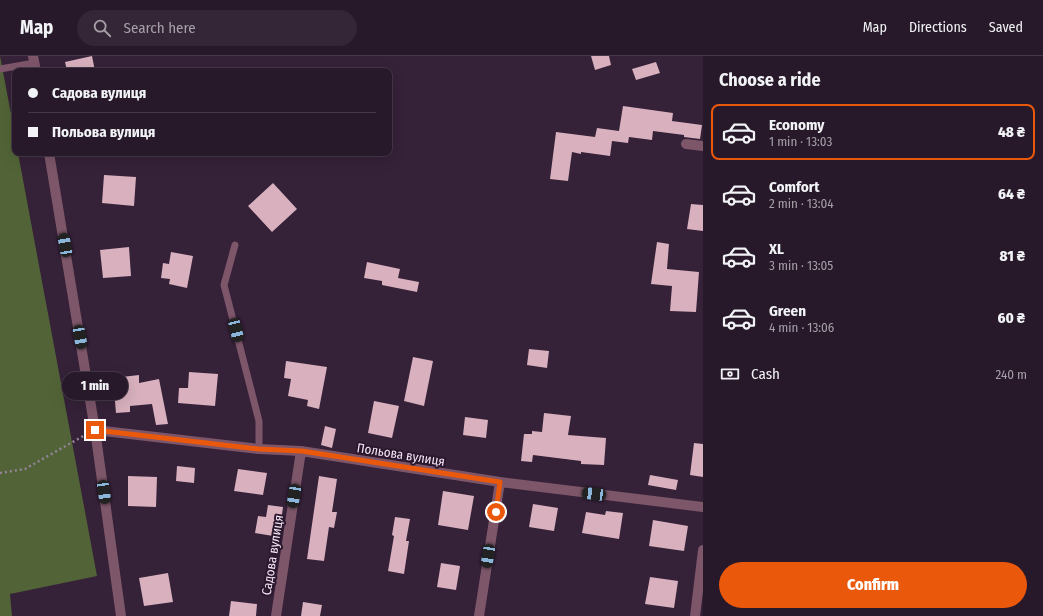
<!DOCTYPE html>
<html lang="en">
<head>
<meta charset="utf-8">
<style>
  body { margin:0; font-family:"Fira Sans Condensed",sans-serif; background:#342636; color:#f1f3f6; height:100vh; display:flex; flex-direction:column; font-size:15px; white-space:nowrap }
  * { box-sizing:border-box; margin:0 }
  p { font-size:13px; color:#a5a0a8 }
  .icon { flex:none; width:22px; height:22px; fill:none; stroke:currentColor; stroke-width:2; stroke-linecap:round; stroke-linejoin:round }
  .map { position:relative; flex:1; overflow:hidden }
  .panel { display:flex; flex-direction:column; background:#28192a; width:340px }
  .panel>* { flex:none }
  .banner { position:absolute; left:12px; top:12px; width:380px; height:88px; border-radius:8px; box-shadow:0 4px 16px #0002,0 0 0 1px #443847; display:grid; align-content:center; height:88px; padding:0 16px; background:#28192a }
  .end { position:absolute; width:18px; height:18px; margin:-9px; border:5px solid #ea580c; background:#fff; box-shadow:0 0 0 2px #fff }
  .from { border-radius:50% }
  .bubble { position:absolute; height:28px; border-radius:14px; background:#28192a; box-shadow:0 4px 16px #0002,0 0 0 1px #443847; font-size:13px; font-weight:800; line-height:28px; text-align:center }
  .car { position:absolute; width:12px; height:24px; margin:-12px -6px; border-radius:5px; box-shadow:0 0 3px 1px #0007; background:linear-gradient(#222 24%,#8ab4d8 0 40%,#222 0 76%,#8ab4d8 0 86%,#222 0) }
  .banner b { display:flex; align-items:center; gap:14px; height:38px; font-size:15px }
  .banner b+b { border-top:1px solid #443847 }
  .banner i { width:10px; height:10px; background:#f1f3f6 }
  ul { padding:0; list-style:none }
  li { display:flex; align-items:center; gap:12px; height:56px; margin:0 8px 6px; padding:0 8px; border:2px solid transparent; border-radius:8px }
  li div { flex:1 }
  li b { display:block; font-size:15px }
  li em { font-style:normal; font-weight:800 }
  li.current { border-color:#ea580c }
  li>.icon { width:36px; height:36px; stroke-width:1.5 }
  h2 { padding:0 16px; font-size:18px; line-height:48px }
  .pay { display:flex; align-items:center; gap:10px; height:44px; padding:0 16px; font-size:15px }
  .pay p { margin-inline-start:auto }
  .action { display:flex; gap:8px; margin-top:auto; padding:8px 16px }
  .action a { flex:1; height:46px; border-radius:24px; background:#ea580c; color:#fff; font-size:16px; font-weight:800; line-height:46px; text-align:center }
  header { display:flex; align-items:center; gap:24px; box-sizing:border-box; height:56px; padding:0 20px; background:#28192a; border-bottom:1px solid #443847 }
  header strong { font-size:19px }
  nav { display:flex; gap:22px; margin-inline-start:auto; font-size:14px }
  .search { width:280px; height:36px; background:#342636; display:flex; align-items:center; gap:10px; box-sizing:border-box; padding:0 14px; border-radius:22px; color:#a5a0a8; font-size:15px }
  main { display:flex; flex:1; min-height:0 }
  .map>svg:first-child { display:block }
</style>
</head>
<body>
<header>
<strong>Map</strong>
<div class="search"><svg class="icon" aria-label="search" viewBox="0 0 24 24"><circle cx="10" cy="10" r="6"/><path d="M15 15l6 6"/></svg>Search here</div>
<nav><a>Map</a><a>Directions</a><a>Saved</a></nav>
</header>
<main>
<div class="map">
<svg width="703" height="560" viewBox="0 0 703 560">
  <rect width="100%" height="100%" fill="#352138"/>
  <path fill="#526437" d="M0,0l15,79v18h3l79,423 -87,18 2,22h-12z"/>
  <path fill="#d8b0be" d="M92,0l3,15h-28l-2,-9z
    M591,0h18l2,9 -16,5z
    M656,6l4,11 -24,7 -4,-11z
    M623,50l50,7 -1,8 30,4 -2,14 -16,-2v-2l-31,-4 -1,9 -23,-3 -1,6 -16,-2 -2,15 -29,-4v2l-9,-2 -4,29 -18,-2 6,-47 39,5 2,-9 22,3z
    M104,119l32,2 -2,29 -32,-3z
    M273,127l24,26 -25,23 -24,-26z
    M691,148l12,1v26l-16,-2z
    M657,186l12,2 -2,25 32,3 -3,40 -26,-1 2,-25 -21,-2z
    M129,191l2,29 -28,2 -3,-28z
    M171,196l22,4 -6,32 -18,-4 1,-5 -9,-1 2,-15 6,1z
    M367,206l33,7 -2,9 21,4 -2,10 -35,-7v-4l-18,-3z
    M529,293l20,2 -2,17 -20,-3z
    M413,301l20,4 -9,45 -20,-5z
    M286,305l41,6 -8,42 -12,-3 1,-6 -20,-4 3,-17 -7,-1z
    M189,316l29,2 -3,32 -37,-3 1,-15h9z
    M139,319v8l20,-4 9,45 -12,1 -4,-21 -22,2v6l-14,1 -3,-35z
    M374,345l25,5 -7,32 -24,-5z
    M544,357l27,3 -3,19 38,3 -2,27 -23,-1v-3l-48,-6 -1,7 -11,-1 3,-27h8v-3l10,1z
    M465,361l23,3 -2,18 -23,-3z
    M325,370l11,3 -4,19 -11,-3z
    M694,387l9,1v33l-13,-2z
    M177,410l18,2 -1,15 -18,-2z
    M238,413l29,4 -4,22 -29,-4z
    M650,419l28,5 -2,10 -28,-5z
    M128,420l29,1 -1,30 -28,-1z
    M319,420l18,3 -5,33h5l-3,16 -5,-1 -5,34 -17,-2z
    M443,435l31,5 -6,34 -30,-5z
    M533,448l25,4 -4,23 -25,-4z
    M268,449l15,2 -4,30 -24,-4 3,-17 8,1z
    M606,455l17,2 -4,26 -37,-6 4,-21 19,3z
    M395,461l15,2 -4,22h3l-5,33 -16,-3 6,-35 -2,-1z
    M653,464l35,6 -4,25 -35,-5z
    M441,507l19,3 -4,24 -19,-3z
    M168,517l5,29 -29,4 -5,-28z
    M650,521l28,4 -4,27 -29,-4z
    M231,545l26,3 -1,12h-27z
    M303,546l19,3 -2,11h-19z"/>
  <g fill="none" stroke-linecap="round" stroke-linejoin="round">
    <path stroke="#948397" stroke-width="2.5" stroke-dasharray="2 3" stroke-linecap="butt" d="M0,417l25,-4 60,-34"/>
    <path stroke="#7d566a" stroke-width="7" d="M0,13l34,-6
      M235,189l-11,40 35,136v28"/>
    <path stroke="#7d566a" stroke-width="10" d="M33,0l3,15
      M686,88l17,2
      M49,97l46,277 26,186
      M95,374l164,19 42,2 199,31 203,25
      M276,560l25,-165
      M479,560l21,-134
      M695,560l8,-66"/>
  </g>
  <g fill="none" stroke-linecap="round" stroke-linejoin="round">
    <path stroke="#ea580c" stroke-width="5" d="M95,374l164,19 43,2 198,31 -4,30"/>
  </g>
  <g text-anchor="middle" stroke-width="4" stroke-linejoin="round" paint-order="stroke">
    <g font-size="13" fill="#f4e6f6" stroke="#2b172e">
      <text transform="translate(401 398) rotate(9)" y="5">Польова вулиця</text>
      <text transform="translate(272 499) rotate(-81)" y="5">Садова вулиця</text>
    </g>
  </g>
</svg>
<i class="end from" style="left:496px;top:456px"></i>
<i class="end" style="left:95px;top:374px"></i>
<div class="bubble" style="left:62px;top:316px;width:66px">1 min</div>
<i class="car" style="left:65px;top:189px;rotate:350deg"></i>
<i class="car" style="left:236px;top:274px;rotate:166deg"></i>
<i class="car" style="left:80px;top:281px;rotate:170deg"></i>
<i class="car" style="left:104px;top:436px;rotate:172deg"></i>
<i class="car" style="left:594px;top:438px;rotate:277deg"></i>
<i class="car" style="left:294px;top:440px;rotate:189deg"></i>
<i class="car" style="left:488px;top:500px;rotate:189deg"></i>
<div class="banner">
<b><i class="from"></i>Садова вулиця</b>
<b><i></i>Польова вулиця</b>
</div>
</div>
<section class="panel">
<h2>Choose a ride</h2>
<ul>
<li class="current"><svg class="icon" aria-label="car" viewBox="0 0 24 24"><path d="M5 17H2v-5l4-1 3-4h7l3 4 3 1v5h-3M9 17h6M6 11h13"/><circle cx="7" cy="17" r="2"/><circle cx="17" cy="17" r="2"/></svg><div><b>Economy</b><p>1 min · 13:03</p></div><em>48 ₴</em></li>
<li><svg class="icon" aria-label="car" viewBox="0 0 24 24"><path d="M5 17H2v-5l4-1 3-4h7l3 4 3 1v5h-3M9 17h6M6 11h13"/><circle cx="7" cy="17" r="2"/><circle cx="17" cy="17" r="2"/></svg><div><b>Comfort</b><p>2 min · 13:04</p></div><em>64 ₴</em></li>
<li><svg class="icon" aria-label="car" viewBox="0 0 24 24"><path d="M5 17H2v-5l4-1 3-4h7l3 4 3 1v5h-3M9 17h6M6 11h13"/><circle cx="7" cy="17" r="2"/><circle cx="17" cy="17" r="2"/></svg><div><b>XL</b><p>3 min · 13:05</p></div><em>81 ₴</em></li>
<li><svg class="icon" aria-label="car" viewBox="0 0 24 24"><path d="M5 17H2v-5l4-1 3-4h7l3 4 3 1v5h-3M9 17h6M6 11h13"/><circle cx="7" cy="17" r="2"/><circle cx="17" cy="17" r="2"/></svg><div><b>Green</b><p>4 min · 13:06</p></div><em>60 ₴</em></li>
</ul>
<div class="pay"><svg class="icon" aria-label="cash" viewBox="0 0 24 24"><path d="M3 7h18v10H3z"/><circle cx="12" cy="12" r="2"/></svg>Cash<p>240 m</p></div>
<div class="action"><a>Confirm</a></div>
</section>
</main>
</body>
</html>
